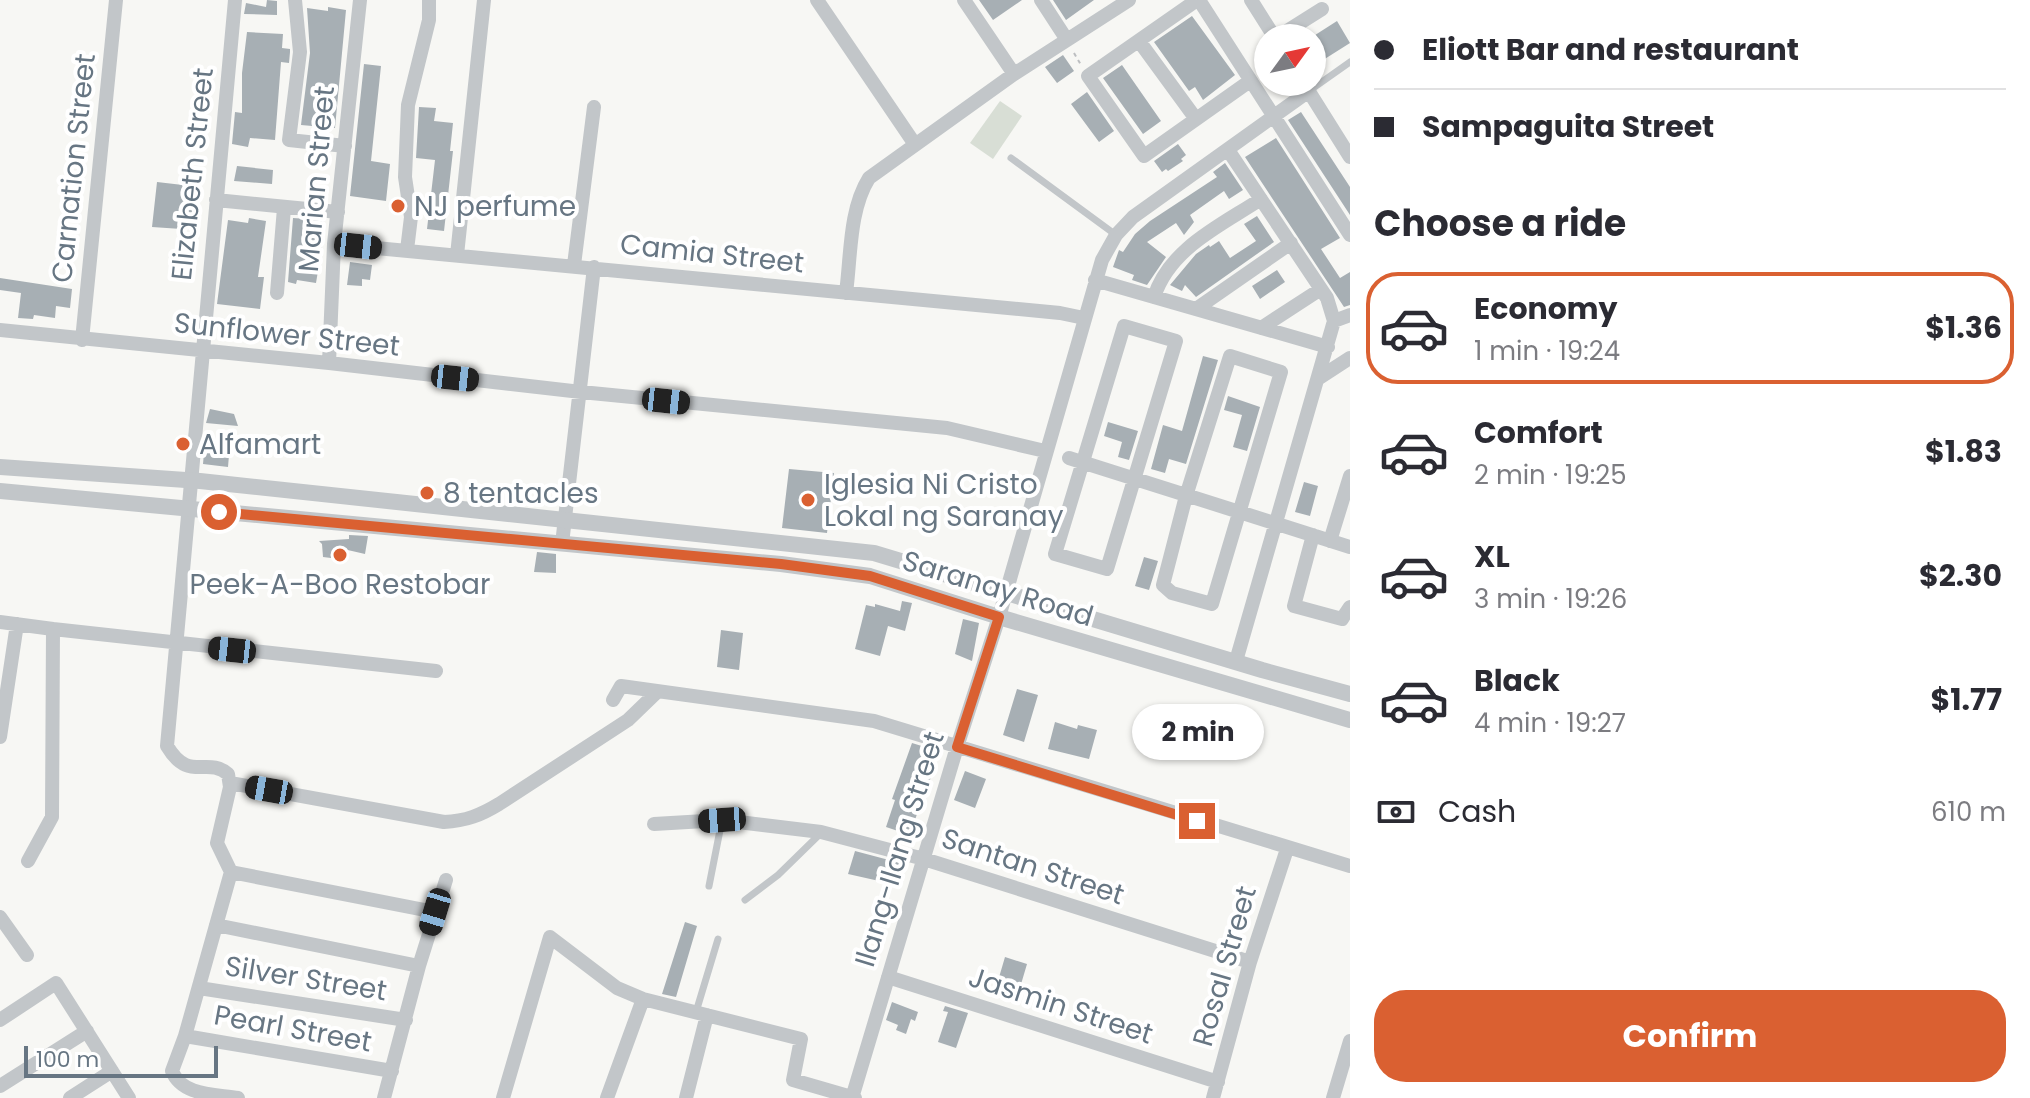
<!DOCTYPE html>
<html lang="en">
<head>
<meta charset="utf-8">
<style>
  body { margin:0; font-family:Poppins,sans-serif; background:#f2f2f3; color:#2b2b33; height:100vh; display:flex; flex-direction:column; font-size:30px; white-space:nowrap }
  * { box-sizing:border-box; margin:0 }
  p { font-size:26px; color:#7c7c81 }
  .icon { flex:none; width:44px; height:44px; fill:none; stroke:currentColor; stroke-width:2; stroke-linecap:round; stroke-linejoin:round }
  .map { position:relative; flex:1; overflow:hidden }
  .panel { display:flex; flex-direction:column; background:#fff; width:680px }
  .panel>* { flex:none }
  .banner { display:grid; align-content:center; height:176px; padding:0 24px; background:#fff }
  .needle { width:52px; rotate:57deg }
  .controls { position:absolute; left:1254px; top:24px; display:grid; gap:16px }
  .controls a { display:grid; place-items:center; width:72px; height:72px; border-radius:50%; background:#fff; box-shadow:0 2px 6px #0004; font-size:40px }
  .scale { position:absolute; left:24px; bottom:20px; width:194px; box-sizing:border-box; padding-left:8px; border:4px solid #677683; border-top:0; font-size:22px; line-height:28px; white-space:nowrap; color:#677683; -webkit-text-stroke:6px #fff; paint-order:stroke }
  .end { position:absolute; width:36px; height:36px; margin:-18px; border:10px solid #da6031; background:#fff; box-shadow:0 0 0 4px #fff }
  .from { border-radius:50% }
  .bubble { position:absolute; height:56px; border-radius:28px; background:#fff; box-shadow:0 2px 6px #0004; font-size:26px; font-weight:700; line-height:56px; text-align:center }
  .car { position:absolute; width:24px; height:48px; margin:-24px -12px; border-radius:10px; box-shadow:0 0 6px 2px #0007; background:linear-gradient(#222 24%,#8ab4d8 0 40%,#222 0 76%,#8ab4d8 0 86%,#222 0) }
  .banner b { display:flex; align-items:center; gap:28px; height:76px; font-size:30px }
  .banner b+b { border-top:2px solid #e1e1e2 }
  .banner i { width:20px; height:20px; background:#2b2b33 }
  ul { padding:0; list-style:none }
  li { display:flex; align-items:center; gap:24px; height:112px; margin:0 16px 12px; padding:0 8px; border:4px solid transparent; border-radius:32px }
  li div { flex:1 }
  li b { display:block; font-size:30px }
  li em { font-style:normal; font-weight:700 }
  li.selected { border-color:#da6031 }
  li>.icon { width:72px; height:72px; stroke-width:1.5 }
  h2 { padding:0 24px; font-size:36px; line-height:96px }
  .pay { display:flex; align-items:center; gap:20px; height:88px; padding:0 24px; font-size:30px }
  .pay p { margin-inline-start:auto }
  .action { display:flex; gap:16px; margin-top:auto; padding:16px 24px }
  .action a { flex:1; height:92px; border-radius:32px; background:#da6031; color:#fff; font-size:32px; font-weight:700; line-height:92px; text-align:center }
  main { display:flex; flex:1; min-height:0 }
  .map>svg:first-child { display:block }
</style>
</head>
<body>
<main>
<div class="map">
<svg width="1350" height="1098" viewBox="0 0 1350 1098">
  <rect width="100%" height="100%" fill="#f7f7f4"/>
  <path fill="#d8ded5" d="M1000,101l22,15 -29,43 -23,-16z"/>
  <path fill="#a7afb4" d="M267,0l10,1v14l-33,-1 2,-11 20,4z
    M979,0h43l-29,20z
    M1053,0h41l-28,20z
    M328,7l18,3 -11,118 -34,-3 9,-72 -3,-45 21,3z
    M1192,16l43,59 -32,25 -8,-13 -6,4 -35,-49z
    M1337,21l13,22 -38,24v-30z
    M247,32l36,2 -1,14 8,1v3l-1,11 -8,-1 -6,78 -25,-2 -2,9 -16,-3 3,-32 7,1v-40z
    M1063,55l11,16 -17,12 -12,-16z
    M364,64l17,2 -10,95 19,3 -4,37 -36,-5z
    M1122,65l39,56 -18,13 -40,-56z
    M1087,92l27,39 -15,11 -28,-38z
    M419,107l17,1 -2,13 19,2 -3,28h3l-9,80 -17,-2 8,-69 -19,-2z
    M1301,112l49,75v28l-62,-95z
    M1276,138l64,100 -19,11 19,29 10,-6v33l-6,2 -99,-150z
    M1178,144l8,11 -5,4 2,2 -15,10 -2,-2 -4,3 -8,-11z
    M1225,163l18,27 -14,9 -5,-8 -34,24 4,7 -10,13 -8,-12 -29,19 19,15 -19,28 -15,-5 2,-5 -21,-8 6,-17 4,2 12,-18 15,-13 67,-44 -4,-5z
    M237,166l36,4 -1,14 -38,-3z
    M157,182l43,5 -4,43 -44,-3z
    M1257,216l17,26 -78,55 -11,-12 -3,6 -12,-6 26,-31 13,-9 1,2 9,-6 11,17 26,-17 -12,-17z
    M249,218l17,3 -8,56h6l-4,32 -43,-5 11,-84 20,3z
    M293,218l29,2 -2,14 4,1 -8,48 -19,-3 -1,4 -8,-2z
    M350,262l22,3 -2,15 -8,-1v7l-15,-1z
    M1277,270l8,12 -25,17 -8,-13z
    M0,278l72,11 -2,19 -14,-2 -1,12 -21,-3 -1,4 -15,-1 3,-25 -21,-3z
    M1203,356l15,4 -32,104 -17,-5 -4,14 -14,-4 12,-44 19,6z
    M1228,396l32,11 -13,44 -14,-4 9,-32 -18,-5z
    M210,409l24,5 4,12 -32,-3z
    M1108,422l30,9 -9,29 -11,-3 4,-15 -18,-6z
    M205,441l19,6v4l-18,-1 23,5 -1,12 -25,-3z
    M789,469l45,4 -7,60 -45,-5z
    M1304,482l14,4 -8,30 -15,-4z
    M349,535l19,1 -3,18 -26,-6v11l-16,-2 -1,-13 -3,-3 30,-2z
    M537,552l19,2v19l-22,-1z
    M1144,557l14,4 -9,29 -14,-4z
    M902,601l10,2 -7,28 -17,-5 -8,30 -25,-7 11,-44 9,2v-3l25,7z
    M963,619l16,4 -7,38 -17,-7z
    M721,630l22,3 -4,37 -22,-3z
    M1017,689l21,6 -14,47 -21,-7z
    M1055,722l22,7 1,-4 19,5 -8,29 -41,-10z
    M912,743l26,8 -16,58 -3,-1 -9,27 -24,-8 9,-27 -3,-1z
    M965,771l21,8 -11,29 -21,-8z
    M855,851l49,13 -7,21 -49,-11z
    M685,922l12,4 -21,71 -14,-3z
    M1005,957l22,7 -8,27 -8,-3 -3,8 -13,-5z
    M892,1002l26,10 -3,9 -4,-2 -5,15 -10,-4 2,-5 -12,-5z
    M945,1006l23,7 -12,35 -18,-6 10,-30 -5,-1z"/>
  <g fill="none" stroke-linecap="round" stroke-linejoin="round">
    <path stroke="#bcbec0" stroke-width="2" stroke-dasharray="4 4" stroke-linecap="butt" d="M1074,53l7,12"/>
    <path stroke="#c2c6c9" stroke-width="7" d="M1309,91l41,-29
      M1011,158l105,77
      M709,886l13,-66
      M745,900l33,-25 42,-41
      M696,1012l22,-73"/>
    <path stroke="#c2c6c9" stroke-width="14" d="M295,0l5,52 -11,88 56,6
      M817,0l97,143
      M964,0l50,74
      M1041,0l26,40
      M1197,0l-109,76 56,80 106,-75
      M1199,0l151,235
      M1251,0l24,38
      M1276,38l46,-29
      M1139,41l57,78
      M1303,82l47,75
      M1228,150l99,148 7,23 -98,340
      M216,200l122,12
      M334,244l726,69 24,5
      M407,250l4,-33 -6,-40 3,-72 21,-85v-20
      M457,255l27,-255
      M574,265l20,-158
      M1095,280l233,67
      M277,293l7,-85
      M846,293c5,-37 3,-83 23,-115l145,-104 115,-74
      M1154,297c16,-49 66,-71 107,-98
      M1196,309l95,-66
      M1334,321l16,-6
      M1124,326l52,15 -69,228 -52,-15z
      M1261,328l60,-39
      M0,330l329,33 252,29 366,36 98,23
      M82,340l34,-340
      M1230,356l51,16 -69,232 -40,-11 -9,-8 23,-89z
      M329,363l5,-119 26,-244
      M1319,378l31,-20
      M1069,458l281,89
      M1313,535l-19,71 48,13 8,-12
      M1330,541l20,-65
      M562,544l32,-277
      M0,622l53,7 -1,188 -24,44
      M53,629l383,42
      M613,700l8,-14 253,35 476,145
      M0,737l17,-113
      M230,783l214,39c22,-1 37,-7 55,-18l129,-84 29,-28
      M654,824l68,-4 99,12 103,27 326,103
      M231,872l-14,-29 13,-56 -2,-13c-21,-18 -39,9 -61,-28l68,-746
      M231,872l-46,164 -13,35c10,25 43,23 66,27
      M231,872l204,40
      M0,917l27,38
      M216,925l203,41
      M888,977l330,105
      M199,988l207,32
      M0,1020l56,-37 73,115
      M185,1036l207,35
      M0,1086l87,-55
      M70,1098l42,-27
      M384,1098l35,-132 27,-86
      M503,1098l47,-161 67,51 26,11 158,40 -8,41 62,18
      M607,1098l36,-99
      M686,1098l21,-83
      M852,1098l105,-351 42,-130 103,-357 14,-25 17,-18 176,-126
      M1213,1098l37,-136 37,-113
      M1333,1098l17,-57"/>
    <path stroke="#c2c6c9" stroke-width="16" d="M0,467l200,14 674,72 388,117 88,24
      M0,491l781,73 89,12 129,41 351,103"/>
  </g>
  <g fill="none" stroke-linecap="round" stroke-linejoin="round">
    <path stroke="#da6031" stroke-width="10" d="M219,512l562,52 89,12 129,41 -42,130 240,74"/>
  </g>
  <g fill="#da6031" stroke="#fff" stroke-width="3">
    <circle cx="398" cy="206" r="8"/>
    <circle cx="183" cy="444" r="8"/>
    <circle cx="427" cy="493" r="8"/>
    <circle cx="808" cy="500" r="8"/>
    <circle cx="340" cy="555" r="8"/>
  </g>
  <g text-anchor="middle" stroke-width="8" stroke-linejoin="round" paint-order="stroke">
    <g font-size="28" fill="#677683" stroke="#fff">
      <text transform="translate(73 168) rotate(-84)" y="10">Carnation Street</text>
      <text transform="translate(192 174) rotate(-84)" y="10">Elizabeth Street</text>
      <text transform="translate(316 179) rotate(-85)" y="10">Marian Street</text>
      <text transform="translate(712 253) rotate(6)" y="10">Camia Street</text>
      <text transform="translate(287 334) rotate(6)" y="10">Sunflower Street</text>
      <text transform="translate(998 588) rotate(17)" y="10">Saranay Road</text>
      <text transform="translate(899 849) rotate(-73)" y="10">Ilang-Ilang Street</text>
      <text transform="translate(1033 866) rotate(18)" y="10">Santan Street</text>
      <text transform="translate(1224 966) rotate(-74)" y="10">Rosal Street</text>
      <text transform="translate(306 978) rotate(9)" y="10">Silver Street</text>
      <text transform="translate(1061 1005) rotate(18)" y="10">Jasmin Street</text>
      <text transform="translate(293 1028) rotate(10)" y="10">Pearl Street</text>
    </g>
    <g font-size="28" fill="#677683" stroke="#fff" text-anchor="start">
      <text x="414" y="216">NJ perfume</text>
      <text x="199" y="454">Alfamart</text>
      <text x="824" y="494">Iglesia Ni Cristo<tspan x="824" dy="32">Lokal ng Saranay</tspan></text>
      <text x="443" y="503">8 tentacles</text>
      <text x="340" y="594" text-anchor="middle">Peek-A-Boo Restobar</text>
    </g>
  </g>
</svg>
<div class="controls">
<a><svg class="needle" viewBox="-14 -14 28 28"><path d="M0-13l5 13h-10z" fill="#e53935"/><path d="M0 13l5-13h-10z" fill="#7c7c81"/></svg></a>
</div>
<div class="scale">100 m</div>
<i class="end from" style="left:219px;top:512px"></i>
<i class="end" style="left:1197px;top:821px"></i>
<div class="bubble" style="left:1132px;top:704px;width:132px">2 min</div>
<i class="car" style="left:358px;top:246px;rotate:96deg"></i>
<i class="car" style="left:455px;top:378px;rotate:96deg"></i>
<i class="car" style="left:666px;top:401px;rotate:96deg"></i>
<i class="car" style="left:232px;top:650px;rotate:276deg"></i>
<i class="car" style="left:269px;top:790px;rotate:280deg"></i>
<i class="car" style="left:722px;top:820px;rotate:266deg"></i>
<i class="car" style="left:435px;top:912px;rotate:197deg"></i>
</div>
<section class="panel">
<div class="banner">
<b><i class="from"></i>Eliott Bar and restaurant</b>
<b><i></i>Sampaguita Street</b>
</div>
<h2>Choose a ride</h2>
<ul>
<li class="selected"><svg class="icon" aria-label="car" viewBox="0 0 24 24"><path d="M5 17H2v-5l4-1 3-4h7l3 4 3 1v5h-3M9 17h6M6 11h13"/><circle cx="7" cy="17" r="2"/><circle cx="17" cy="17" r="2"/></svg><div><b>Economy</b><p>1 min · 19:24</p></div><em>$1.36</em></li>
<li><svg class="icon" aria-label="car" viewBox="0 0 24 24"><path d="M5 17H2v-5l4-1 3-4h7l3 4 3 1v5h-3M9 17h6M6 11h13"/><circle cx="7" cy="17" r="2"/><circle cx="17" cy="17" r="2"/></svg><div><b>Comfort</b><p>2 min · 19:25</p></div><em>$1.83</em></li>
<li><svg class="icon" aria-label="car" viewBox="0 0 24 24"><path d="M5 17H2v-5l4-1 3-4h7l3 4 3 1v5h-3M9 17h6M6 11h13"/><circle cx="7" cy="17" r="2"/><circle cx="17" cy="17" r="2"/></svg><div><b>XL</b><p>3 min · 19:26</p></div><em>$2.30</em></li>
<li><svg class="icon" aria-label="car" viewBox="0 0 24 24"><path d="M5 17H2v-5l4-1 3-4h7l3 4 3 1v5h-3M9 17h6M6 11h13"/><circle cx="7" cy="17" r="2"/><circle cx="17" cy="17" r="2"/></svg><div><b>Black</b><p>4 min · 19:27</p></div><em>$1.77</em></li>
</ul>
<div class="pay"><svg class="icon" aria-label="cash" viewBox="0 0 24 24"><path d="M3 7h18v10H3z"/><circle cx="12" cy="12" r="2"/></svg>Cash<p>610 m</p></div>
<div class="action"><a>Confirm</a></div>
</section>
</main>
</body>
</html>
